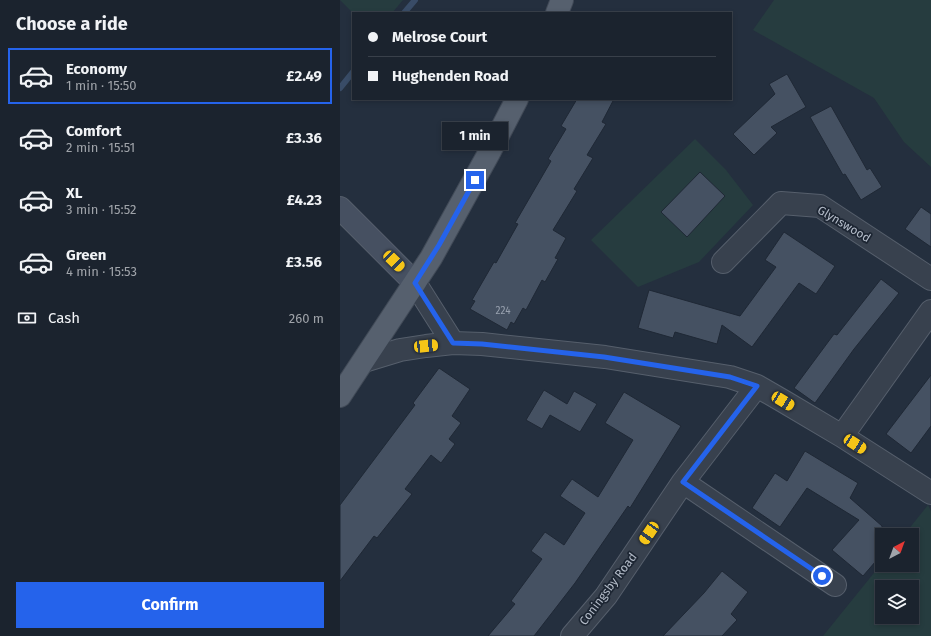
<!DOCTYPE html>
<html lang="en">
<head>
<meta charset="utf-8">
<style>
  body { margin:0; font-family:"Fira Sans",sans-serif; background:#242b36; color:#f1f3f6; height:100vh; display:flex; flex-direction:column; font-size:15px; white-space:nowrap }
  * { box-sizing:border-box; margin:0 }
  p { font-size:13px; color:#a0a4aa }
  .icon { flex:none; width:22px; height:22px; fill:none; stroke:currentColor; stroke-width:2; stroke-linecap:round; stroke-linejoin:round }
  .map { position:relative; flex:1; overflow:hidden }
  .sheet { display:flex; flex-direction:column; background:#1b232e; width:340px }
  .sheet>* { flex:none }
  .hud { position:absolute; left:12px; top:12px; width:380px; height:88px; border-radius:0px; box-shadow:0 2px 6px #0003,0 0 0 1px #39404a; display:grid; align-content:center; height:88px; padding:0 16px; background:#1b232e }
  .needle { width:26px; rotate:41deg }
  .tools { position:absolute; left:535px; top:528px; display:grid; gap:8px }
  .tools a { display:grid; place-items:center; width:44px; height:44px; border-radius:0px; background:#1b232e; box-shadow:0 2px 6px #0003,0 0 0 1px #39404a; font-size:20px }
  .end { position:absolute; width:18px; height:18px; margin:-9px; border:5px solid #2563eb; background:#fff; box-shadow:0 0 0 2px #fff }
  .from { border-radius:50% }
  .bubble { position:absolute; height:28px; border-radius:0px; background:#1b232e; box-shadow:0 2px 6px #0003,0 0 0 1px #39404a; font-size:13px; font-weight:700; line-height:28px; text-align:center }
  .car { position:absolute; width:12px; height:24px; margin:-12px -6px; border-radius:5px; box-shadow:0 0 3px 1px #0007; background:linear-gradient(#f5c518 24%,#345 0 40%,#f5c518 0 76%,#345 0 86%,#f5c518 0) }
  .hud b { display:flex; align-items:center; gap:14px; height:38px; font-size:15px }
  .hud b+b { border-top:1px solid #39404a }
  .hud i { width:10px; height:10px; background:#f1f3f6 }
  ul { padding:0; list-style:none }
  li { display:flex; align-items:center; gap:12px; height:56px; margin:0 8px 6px; padding:0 8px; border:2px solid transparent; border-radius:0px }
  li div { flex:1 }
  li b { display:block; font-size:15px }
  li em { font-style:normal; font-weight:700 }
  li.active { border-color:#2563eb }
  li>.icon { width:36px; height:36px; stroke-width:1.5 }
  h2 { padding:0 16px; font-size:18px; line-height:48px }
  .pay { display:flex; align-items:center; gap:10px; height:44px; padding:0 16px; font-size:15px }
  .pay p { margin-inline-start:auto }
  .button { display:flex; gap:8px; margin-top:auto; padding:8px 16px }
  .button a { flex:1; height:46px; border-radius:0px; background:#2563eb; color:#fff; font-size:16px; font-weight:700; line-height:46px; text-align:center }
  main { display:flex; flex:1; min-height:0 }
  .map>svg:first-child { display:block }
</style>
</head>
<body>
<main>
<section class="sheet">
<h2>Choose a ride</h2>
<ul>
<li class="active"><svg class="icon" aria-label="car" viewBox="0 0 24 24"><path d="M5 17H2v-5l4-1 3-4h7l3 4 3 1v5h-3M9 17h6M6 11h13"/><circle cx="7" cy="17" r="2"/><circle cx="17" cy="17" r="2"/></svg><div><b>Economy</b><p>1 min · 15:50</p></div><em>£2.49</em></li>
<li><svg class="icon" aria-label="car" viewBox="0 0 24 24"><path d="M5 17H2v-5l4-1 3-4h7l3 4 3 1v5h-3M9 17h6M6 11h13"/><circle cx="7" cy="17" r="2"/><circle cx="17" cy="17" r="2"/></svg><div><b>Comfort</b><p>2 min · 15:51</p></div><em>£3.36</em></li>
<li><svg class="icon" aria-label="car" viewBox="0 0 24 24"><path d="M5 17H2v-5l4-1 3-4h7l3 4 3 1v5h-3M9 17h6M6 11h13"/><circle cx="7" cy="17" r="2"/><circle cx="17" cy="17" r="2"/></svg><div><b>XL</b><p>3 min · 15:52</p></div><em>£4.23</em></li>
<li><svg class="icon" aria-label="car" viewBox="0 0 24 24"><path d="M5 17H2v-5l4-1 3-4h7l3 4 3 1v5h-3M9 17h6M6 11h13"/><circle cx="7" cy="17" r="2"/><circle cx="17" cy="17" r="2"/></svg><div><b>Green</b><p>4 min · 15:53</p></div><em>£3.56</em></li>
</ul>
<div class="pay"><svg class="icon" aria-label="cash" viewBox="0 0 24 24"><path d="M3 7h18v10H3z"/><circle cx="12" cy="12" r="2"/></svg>Cash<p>260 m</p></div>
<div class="button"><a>Confirm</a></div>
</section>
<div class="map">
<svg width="591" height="636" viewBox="0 0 591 636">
  <rect width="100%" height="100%" fill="#242f3e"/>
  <path fill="#263c3f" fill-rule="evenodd" d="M0,0h63l-11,13h-39z
    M434,0h157v167l-27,-25 -30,-44 -121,-68z
    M355,139l31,31 27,35 -54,57 -61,25 -47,-47z
    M588,505l3,6v125h-108l59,-73v2h30v-30h-8zM542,587h30v30h-30z"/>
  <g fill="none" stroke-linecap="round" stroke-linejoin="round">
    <path stroke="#394c67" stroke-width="6" d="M64,13l11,-13
      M0,88l13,-16"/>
  </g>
  <path fill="#455162" stroke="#1f2835" d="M447,74l19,33 -35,20 6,6 -23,22 -21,-21 42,-40 -6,-10z
    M237,99h37l-12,23 4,2 -19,31 6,3 -19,31 3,2 -24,39 13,8 -11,20 3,1 -13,23 -3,-2 -16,30 -3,-2 -9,16 -3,-2 -4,8 -37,-21 5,-8 -3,-1 22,-38 2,1 22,-39 -3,-1 36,-62 -3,-2 18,-30 -5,-3z
    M491,106l36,64 3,-2 12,19 -21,13 -16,-26 -2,1 -33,-58z
    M360,172l25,24 -38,41 -26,-25z
    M581,207l10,7v33l-26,-18z
    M444,232l51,34 -19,28 -17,-11 -47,64 -30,-22 -5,19 -42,-12 -2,6 -35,-10 11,-38 91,26 36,-49 -11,-7z
    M541,279l18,14 -45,56 -39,54 -21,-15 40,-54 3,1z
    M99,368l31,21 -18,27 9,7 -12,16 6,5 -14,19 -10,-8 -26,34 7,5 -35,44 -3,-2 -34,45v-76l75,-100 -2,-2z
    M591,375v51l-20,27 -25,-19z
    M204,390l23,14 7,-13 23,13 -17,28 -30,-17 -8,14 -16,-9z
    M284,392l57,34 -51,82 -2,-2 -53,77 -41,53h-46l27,-32 -4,-3 31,-42 -11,-8 14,-19 19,13 21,-32 -25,-17 12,-17 26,18 35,-57 -28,-17z
    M465,451l53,32 -8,15 32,28v28l-19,22 -31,-26 27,-30 -52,-32 -27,39 -28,-19 23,-35 12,8z
    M382,571l26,21 -17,22 6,6 -15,16h-59l41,-43z"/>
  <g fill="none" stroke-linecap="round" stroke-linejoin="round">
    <g stroke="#565f6c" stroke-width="24">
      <path id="street" d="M383,262l58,-59 39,3 111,73
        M75,283l38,60
        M24,361l36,-11 26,-4 27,-3 29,1 123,13 125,20 27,9 26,15 59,35 89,57
        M502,436l89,-125
        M343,482l152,103
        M232,636l34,-40 77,-114 74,-96"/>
    </g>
    <g stroke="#565f6c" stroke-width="24">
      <path id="secondary" d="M0,208l75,75"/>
    </g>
    <g stroke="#414a57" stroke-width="24">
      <path id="primary" d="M217,13l5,-13
        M0,396l91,-138 58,-105 28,-54"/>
    </g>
    <use href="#street" stroke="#38414e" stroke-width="22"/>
    <use href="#secondary" stroke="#465061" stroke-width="22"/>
    <use href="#primary" stroke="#56606e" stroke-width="22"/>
  </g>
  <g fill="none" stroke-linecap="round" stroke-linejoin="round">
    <path stroke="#2563eb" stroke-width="5" d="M135,180l-36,65 -24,38 38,60 29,1 122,13 126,20 27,9 -74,96 139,94"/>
  </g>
  <g text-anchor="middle" stroke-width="3.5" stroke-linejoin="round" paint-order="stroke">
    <g font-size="10" fill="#98a1af">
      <text x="163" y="314">224</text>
    </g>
    <g font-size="12" fill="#b4bcc9" stroke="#1d2633">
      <text transform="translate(504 224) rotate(31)" y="4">Glynswood</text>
      <text transform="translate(268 589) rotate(-53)" y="4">Coningsby Road</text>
    </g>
  </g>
</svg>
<div class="tools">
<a><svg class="needle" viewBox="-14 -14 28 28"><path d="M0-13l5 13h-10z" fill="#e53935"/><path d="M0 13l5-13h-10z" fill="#a0a4aa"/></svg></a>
<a><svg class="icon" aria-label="layers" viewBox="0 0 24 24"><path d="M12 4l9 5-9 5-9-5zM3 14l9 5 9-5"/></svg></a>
</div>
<i class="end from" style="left:482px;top:576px"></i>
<i class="end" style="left:135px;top:180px"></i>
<div class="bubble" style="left:102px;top:122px;width:66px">1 min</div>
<i class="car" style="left:54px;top:261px;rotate:134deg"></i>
<i class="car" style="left:86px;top:346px;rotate:84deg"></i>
<i class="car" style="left:443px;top:401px;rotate:121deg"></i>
<i class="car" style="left:515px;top:444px;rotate:123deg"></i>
<i class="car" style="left:309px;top:533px;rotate:214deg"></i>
<div class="hud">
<b><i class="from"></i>Melrose Court</b>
<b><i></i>Hughenden Road</b>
</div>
</div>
</main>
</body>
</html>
